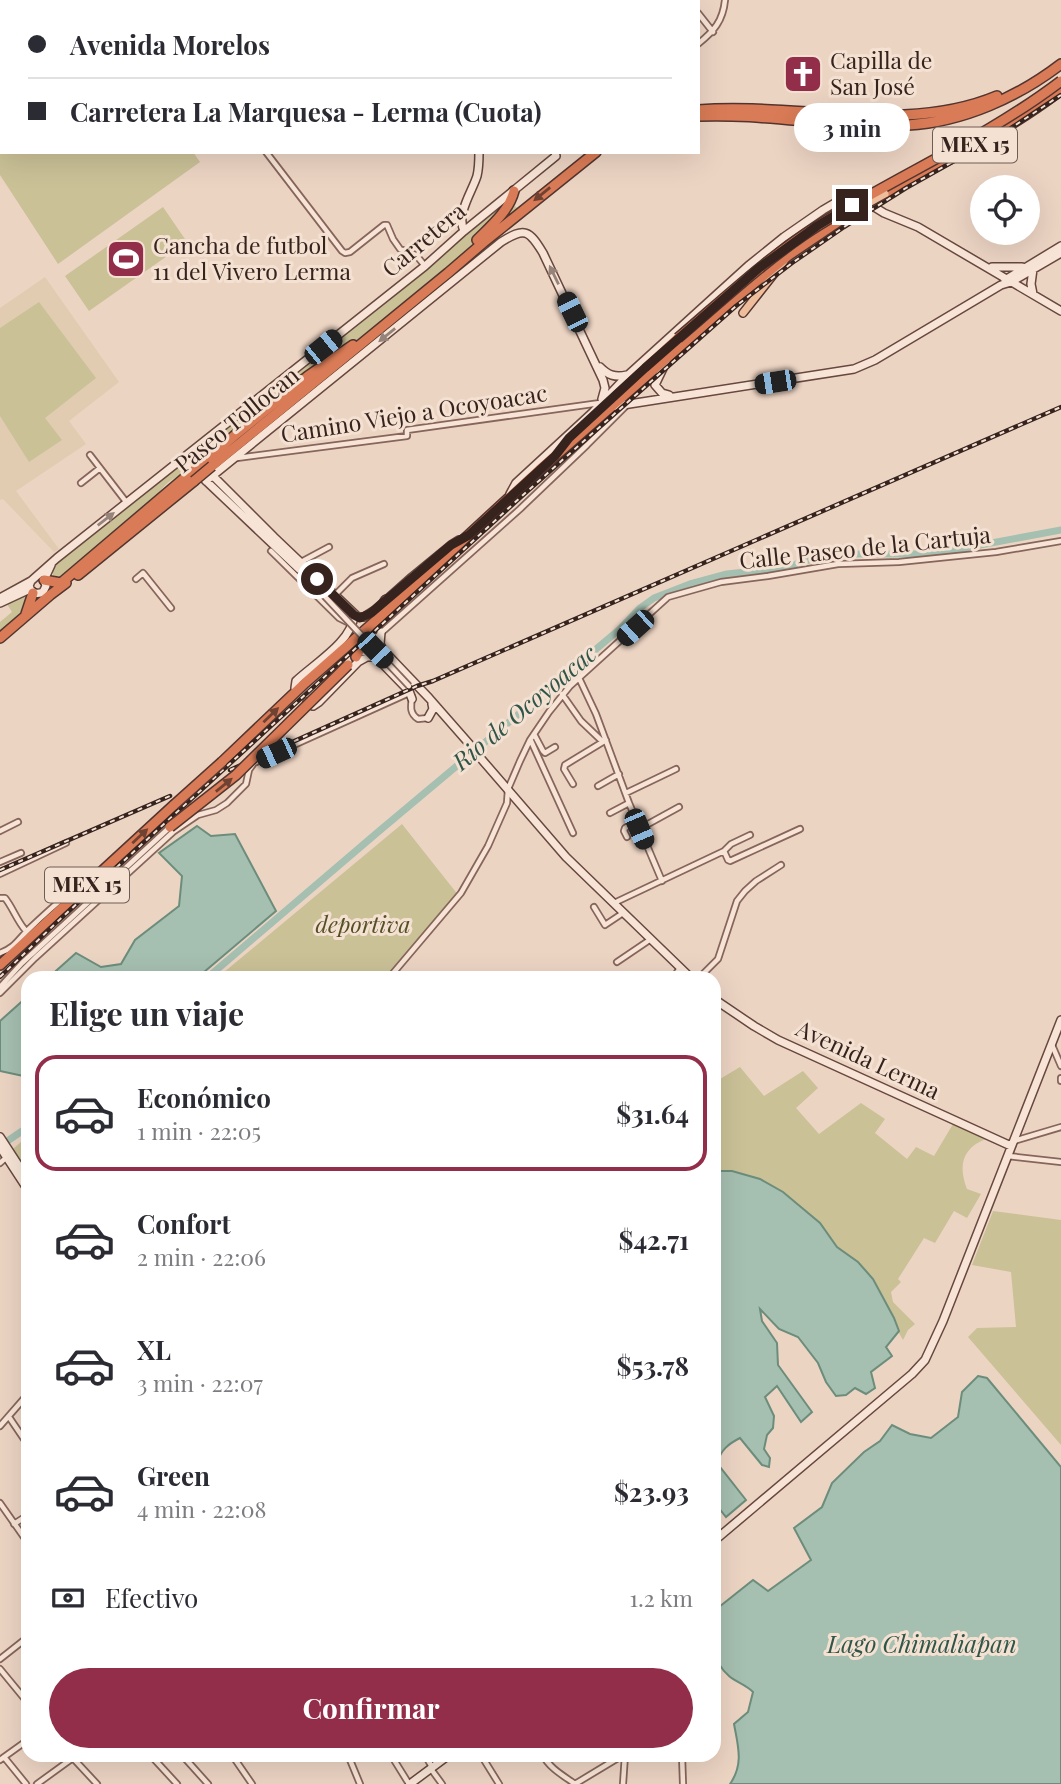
<!DOCTYPE html>
<html lang="es">
<head>
<meta charset="utf-8">
<style>
  body { margin:0; font-family:"Playfair Display",serif; background:#f2f2f3; color:#2b2b33; height:100vh; display:flex; flex-direction:column; font-size:26px; white-space:nowrap }
  * { box-sizing:border-box; margin:0 }
  p { font-size:23px; color:#7c7c81 }
  .icon { flex:none; width:38px; height:38px; fill:none; stroke:currentColor; stroke-width:2; stroke-linecap:round; stroke-linejoin:round }
  .map { position:relative; flex:1; overflow:hidden }
  .drawer { position:absolute; left:21px; top:971px; width:700px; height:791px; display:flex; flex-direction:column; background:#fff; border-radius:21px; box-shadow:0 7px 28px #0002 }
  .drawer>* { flex:none }
  .guide { position:absolute; left:0px; top:0px; width:700px; height:154px; box-shadow:0 7px 28px #0002; display:grid; align-content:center; height:154px; padding:0 28px; background:#fff }
  .tools { position:absolute; left:970px; top:175px; display:grid; gap:14px }
  .tools a { display:grid; place-items:center; width:70px; height:70px; border-radius:50%; background:#fff; box-shadow:0 7px 28px #0002; font-size:35px }
  .end { position:absolute; width:32px; height:32px; margin:-16px; border:9px solid #36231e; background:#fff; box-shadow:0 0 0 4px #fff }
  .from { border-radius:50% }
  .bubble { position:absolute; height:49px; border-radius:24px; background:#fff; box-shadow:0 7px 28px #0002; font-size:23px; font-weight:700; line-height:49px; text-align:center }
  .car { position:absolute; width:21px; height:42px; margin:-21px -10px; border-radius:9px; box-shadow:0 0 5px 2px #0007; background:linear-gradient(#222 24%,#8ab4d8 0 40%,#222 0 76%,#8ab4d8 0 86%,#222 0) }
  .guide b { display:flex; align-items:center; gap:24px; height:66px; font-size:26px }
  .guide b+b { border-top:2px solid #e1e1e2 }
  .guide i { width:18px; height:18px; background:#2b2b33 }
  ul { padding:0; list-style:none }
  li { display:flex; align-items:center; gap:21px; height:116px; margin:0 14px 10px; padding:0 14px; border:4px solid transparent; border-radius:21px }
  li div { flex:1 }
  li b { display:block; font-size:26px }
  li em { font-style:normal; font-weight:700 }
  li.selected { border-color:#922d4a }
  li>.icon { width:63px; height:63px; stroke-width:1.5 }
  h2 { padding:0 28px; font-size:32px; line-height:84px }
  .pay { display:flex; align-items:center; gap:18px; height:77px; padding:0 28px; font-size:26px }
  .pay p { margin-inline-start:auto }
  .primary-button { display:flex; gap:14px; margin-top:auto; padding:14px 28px }
  .primary-button a { flex:1; height:80px; border-radius:42px; background:#922d4a; color:#fff; font-size:28px; font-weight:700; line-height:80px; text-align:center }
  .map>svg:first-child { display:block }
</style>
</head>
<body>
<div class="map">
<svg width="1061" height="1784" viewBox="0 0 1061 1784">
  <rect width="100%" height="100%" fill="#ecd4c3"/>
  <path fill="#e1ccb1" d="M45,277l74,105 -50,39 17,23 -70,47 43,58 -5,3 -51,-53 -3,1v-192z"/>
  <path fill="#cac197" d="M2,61v91h191l7,10 -142,102 -58,-89v-112z
    M506,203l7,1 4,4 -1,4 -60,52 -253,195 -6,-6z
    M163,207l24,35 -98,69 -24,-35z
    M39,302l57,76 -51,40 17,22 -33,22 -29,-46v-88z
    M184,459l11,11c-15,4 -28,10 -36,23l-54,45 -42,41 -10,1v-18z
    M23,594l5,1 2,3 -3,12 -27,22v-10l12,-10 -5,-8z
    M402,824l57,72 -71,82h-171z
    M740,1067l24,29 39,-25 15,17 -22,20 23,26 42,-31 24,16 -10,14 32,26 9,-12 18,9 19,-32 33,15c-24,9 -28,27 -19,50l14,5 -14,24 -13,-7 -19,32 -11,-5 -26,41 3,3 -10,10 2,10 22,22 -7,6 -5,10 -45,-78 -21,-15 -17,-24 -37,-31 -51,-21h-18v-90l1,1z
    M28,1136v48l-21,-30z
    M993,1211l68,9v225l-93,-108 9,-9 39,-1 -5,-55 -39,-7z"/>
  <path fill="#a5bfb0" stroke="#6c8d7c" stroke-width="2" d="M197,826l14,10 24,-2 41,77 -79,67h-149l28,-25 25,14 20,-3 14,-24 44,-34 3,-30 -23,-23z
    M28,996v81l-28,-6v-50z
    M714,1171h18l28,8 23,13 37,31 17,24 21,15 15,17 21,39 5,13 -13,16 6,9 -21,16 4,16 -9,6 -11,-6 -9,7 -10,1 -10,-14 -8,-19 -20,-26 -19,-8 -19,-20 2,12 15,22 1,22 34,47 -11,10 -24,-36 -12,11 9,19 -1,12 -6,7 -3,14 6,9 -1,9 -7,-2 -22,-27c-12,6 -19,12 -23,25l29,37 -20,17 -12,-15z
    M978,1376l9,2 74,89v317h-331c14,-20 8,-38 4,-60l14,-12 5,-20c-7,-7 -17,-10 -24,-16 -20,-17 -16,-41 -15,-65l39,-31 15,11 43,-31 -17,-32 28,-21 10,-24 32,-31 16,-11 12,-16 18,9 21,4 27,-21 4,-25z"/>
  <g fill="none" stroke-linecap="round" stroke-linejoin="round">
    <path stroke="#a5bfb0" stroke-width="7" d="M207,978l171,-146 242,-203 20,-21 14,-10 36,-14 37,-10 56,-6 36,-11 38,-3h75l129,-24
      M0,1146l28,-19"/>
    <g stroke="#86655a" stroke-width="8">
      <path id="street" d="M588,0l3,2
        M690,0l1,2
        M698,13l15,19
        M698,44c16,-13 25,-23 27,-44
        M266,152l76,99 3,2 5,-1 34,-27h3l6,14 7,10 16,6 9,11
        M90,455l37,48
        M237,458l170,-22v-6l193,-27
        M81,483l19,-15
        M271,551l68,67 8,4h4
        M301,562l28,-15
        M136,579l7,-6 28,35
        M335,595l17,-17 32,-14
        M363,649l157,-140 67,-64 39,-39
        M579,678l17,36 33,89 33,78
        M562,694l19,27 22,21
        M412,697c-1,9 -3,16 6,22l10,-1
        M534,734l9,17 2,2 10,-6
        M531,741l42,92
        M573,784l-9,-15 1,-4 41,-25
        M598,786l21,-12
        M626,793l50,-24
        M610,813l19,-10
        M639,829l40,-22
        M0,831l18,-9
        M627,837l-3,-6 1,-3 11,-6
        M724,851l4,9 2,1 70,-32
        M0,862l21,-9
        M0,874l66,-31
        M0,898h5c8,10 12,23 21,33
        M614,903l110,-52 7,-7 19,-9
        M594,907l11,18 18,-12
        M0,953c16,-6 18,-14 30,-25 20,-19 41,-38 65,-55
        M617,962l34,-23
        M389,978l72,-85 27,-47 19,-43 1,-14 12,-28 10,-21 19,-28 21,-26 98,-89 53,-15 47,-6 70,-12 61,-2 97,-10 65,-11
        M673,978l7,-10
        M699,978l19,-19 19,-58 8,-10 11,-10 25,-16
        M0,987l22,-24 148,-136
        M0,993l35,-35 138,-126 25,-17 18,-5 11,-7 19,-19 3,-14 5,-7 155,-70
        M1052,1045l9,21
        M1061,1078v3
        M1014,1141l47,-14
        M1008,1156l53,6
        M0,1163l7,-6
        M9,1417l19,28
        M0,1426l28,-32
        M0,1503l28,40
        M14,1524l14,-9
        M0,1659l28,-22
        M0,1669l28,34
        M70,1755l27,29
        M182,1755l26,29
        M232,1755l20,29
        M348,1755l12,29
        M391,1755l18,29
        M425,1755l7,12
        M481,1755l18,29
        M543,1755c6,13 21,21 32,29l48,-29
        M682,1755l1,29
        M4,1757l22,27
        M154,1759l23,25
        M0,1760l25,-18
        M431,1769l11,15
        M37,1784l40,-29
        M623,1784l2,-29"/>
    </g>
    <g stroke="#67473e" stroke-width="10">
      <path id="secondary" d="M444,0l2,2
        M493,0l1,2
        M464,231c-8,-17 8,-39 13,-55 2,-8 2,-16 2,-24
        M992,267h30
        M1005,280l56,-34
        M1033,294l-2,-10 2,-15
        M666,362l-11,23 7,8 7,2
        M600,367c8,8 15,11 27,8
        M610,407l244,-38 21,-9 126,-75 10,-3 50,-29
        M190,453l84,84 84,80h6l11,-7 37,-33 39,-32 8,-5
        M183,459l117,111
        M206,481l295,-239c24,-15 28,-12 42,11l60,127 2,8 -3,11
        M510,494l6,-11 77,-71 35,-37 120,-109 36,-29 39,-27 22,-13 18,3 21,13 34,14 143,84
        M31,581l-2,5c2,7 8,9 14,6l3,-6 -2,-6 7,-15
        M0,598l31,-17 26,-23 368,-292 39,-35 92,-75 -1,-4
        M0,603l30,-14
        M381,632l-1,12 3,6 46,48 43,49
        M362,651l9,2 5,4 33,34 3,8
        M295,688l1,-7c19,-18 56,-39 58,-66
        M307,702l6,4 6,-4 39,-40 9,-5h9
        M428,718l5,-9 -1,-5
        M477,754l89,103 125,121
        M714,999l40,27 24,14 233,106
        M0,1137l28,43
        M0,1147l28,43
        M714,1541l198,-167 13,-14 18,-39 118,-301
        M410,1784l39,-29"/>
    </g>
    <g stroke="#53352f" stroke-width="10">
      <path id="primary" d="M743,313l41,-52"/>
    </g>
    <g stroke="#53352f" stroke-width="12">
      <path id="highway" d="M698,110c98,-8 206,25 299,-14
        M698,116c70,-3 140,13 210,9 55,-3 110,-28 153,-61
        M885,194c59,-33 122,-62 176,-104
        M477,240c14,-14 32,-29 37,-49
        M616,395l62,-57
        M212,466l236,-193 36,-31 112,-90
        M78,575l116,-94
        M44,580l17,3 173,-147 74,-60 45,-31
        M26,614l7,-21
        M377,614l9,-14
        M0,638l50,-43 16,-12
        M356,657l13,-26
        M222,762l83,-79 75,-66 159,-147 186,-163 64,-52 62,-42
        M0,965l174,-160"/>
    </g>
    <use href="#street" stroke="#f7e4d6" stroke-width="4.5"/>
    <use href="#secondary" stroke="#f7e4d6" stroke-width="7"/>
    <use href="#primary" stroke="#eebd9c" stroke-width="7"/>
    <use href="#highway" stroke="#d97b56" stroke-width="9"/>
    <g stroke="#36231e" stroke-width="4.5">
      <path id="rail" d="M230,770l187,-84 16,-5 628,-274
        M0,870l170,-74
        M0,977l57,-55 466,-427 213,-189 56,-43 52,-36 62,-39 96,-54 59,-39"/>
    </g>
    <use href="#rail" stroke="#f4e1d2" stroke-width="2" stroke-dasharray="5" stroke-linecap="butt"/>
    <g stroke="#86655a" stroke-width="8" stroke-linecap="butt">
      <path id="street-bridge" d="M300,570l109,116"/>
    </g>
    <g stroke="#53352f" stroke-width="10" stroke-linecap="butt">
      <path id="primary-bridge" d="M851,213l34,-19"/>
    </g>
    <g stroke="#53352f" stroke-width="12" stroke-linecap="butt">
      <path id="highway-bridge" d="M678,338c46,-39 90,-81 141,-113 80,-50 167,-87 242,-144
        M194,481l18,-15
        M174,805l48,-43
        M170,827l66,-52 112,-110"/>
    </g>
    <use href="#street-bridge" stroke="#f7e4d6" stroke-width="4.5"/>
    <use href="#primary-bridge" stroke="#eebd9c" stroke-width="7"/>
    <use href="#highway-bridge" stroke="#d97b56" stroke-width="9"/>
  </g>
  <defs><path id="oneway-solid" d="M-6-.8H1V-3.2L6.5 0L1 3.2V.8H-6Z" transform="scale(1.75)"/></defs>
  <g fill="#6f4232">
    <use href="#oneway-solid" transform="translate(542 194) rotate(141)"/>
    <use href="#oneway-solid" transform="translate(271 715) rotate(-44)"/>
    <use href="#oneway-solid" transform="translate(224 785) rotate(-39)"/>
    <use href="#oneway-solid" transform="translate(140 836) rotate(-43)"/>
  </g>
  <g fill="#96847a">
    <use href="#oneway-solid" transform="translate(554 275) rotate(-116)"/>
    <use href="#oneway-solid" transform="translate(387 335) rotate(141)"/>
    <use href="#oneway-solid" transform="translate(106 519) rotate(-38)"/>
  </g>
  <g fill="none" stroke-linecap="round" stroke-linejoin="round">
    <path stroke="#36231e" stroke-width="9" d="M317,579l37,36 6,3 11,-5 80,-68 18,-10 86,-79 14,-18 76,-70 114,-100 58,-42 35,-21"/>
  </g>
  <defs>
    <g id="church-square" transform="scale(2.0125)"><rect x="-9" y="-9" width="18" height="18" rx="4" fill="#922d4a" stroke="#f4e1d2"/><path d="M-1.2-6h2.4v3.5h3.3v2.4h-3.3V6h-2.4V-.1h-3.3v-2.4h3.3Z" fill="#fff"/></g>
    <g id="stadium-square" transform="scale(2.0125)"><rect x="-9" y="-9" width="18" height="18" rx="4" fill="#922d4a" stroke="#f4e1d2"/><path d="M0-5a6.5 5 0 1 0 0 10a6.5 5 0 1 0 0-10ZM-3.5-1.8h7v3.6h-7Z" fill="#fff"/></g>
  </defs>
  <g fill-rule="evenodd">
    <use href="#church-square" x="803" y="74"/>
    <use href="#stadium-square" x="126" y="259"/>
  </g>
  <g text-anchor="middle" stroke-width="6" stroke-linejoin="round" paint-order="stroke">
    <g fill="#f4e1d2" stroke="#6f5c54" stroke-width="2">
      <rect x="933" y="127.5" width="84" height="35" rx="5"/>
      <rect x="45" y="867.5" width="84" height="35" rx="5"/>
    </g>
    <g font-size="21" font-weight="bold" fill="#36231e">
      <text x="975" y="152">MEX 15</text>
      <text x="87" y="892">MEX 15</text>
    </g>
    <g font-size="23" fill="#36231e" stroke="#f4e1d2" text-anchor="start">
      <text x="830" y="69">Capilla de<tspan x="830" dy="26">San José</tspan></text>
      <text x="153" y="254">Cancha de futbol<tspan x="153" dy="26">11 del Vivero Lerma</tspan></text>
    </g>
    <g font-size="23" fill="#36231e" stroke="#f4e1d2">
      <text transform="translate(424 240) rotate(-40)" y="8">Carretera</text>
      <text transform="translate(414 414) rotate(-9)" y="8">Camino Viejo a Ocoyoacac</text>
      <text transform="translate(237 420) rotate(-39)" y="8">Paseo Tollocan</text>
      <text transform="translate(865 548) rotate(-6)" y="8">Calle Paseo de la Cartuja</text>
      <text transform="translate(868 1060) rotate(25)" y="8">Avenida Lerma</text>
    </g>
    <g font-size="23" font-style="italic" fill="#525025" stroke="#f4e1d2">
      <text x="363" y="933">deportiva</text>
    </g>
    <g font-size="24" font-style="italic" fill="#2e5548" stroke="#f4e1d2">
      <text transform="translate(525 708) rotate(-40)" y="8">Rio de Ocoyoacac</text>
      <text x="922" y="1653">Lago Chimaliapan</text>
    </g>
  </g>
</svg>
<div class="tools">
<a><svg class="icon" aria-label="locate" viewBox="0 0 24 24"><circle cx="12" cy="12" r="6"/><path d="M12 2v4M12 18v4M2 12h4M18 12h4"/></svg></a>
</div>
<i class="end from" style="left:317px;top:579px"></i>
<i class="end" style="left:852px;top:205px"></i>
<div class="bubble" style="left:794px;top:103px;width:116px">3 min</div>
<i class="car" style="left:572px;top:312px;rotate:334deg"></i>
<i class="car" style="left:323px;top:347px;rotate:51deg"></i>
<i class="car" style="left:775px;top:382px;rotate:261deg"></i>
<i class="car" style="left:635px;top:628px;rotate:228deg"></i>
<i class="car" style="left:375px;top:650px;rotate:136deg"></i>
<i class="car" style="left:276px;top:753px;rotate:245deg"></i>
<i class="car" style="left:639px;top:829px;rotate:157deg"></i>
<div class="guide">
<b><i class="from"></i>Avenida Morelos</b>
<b><i></i>Carretera La Marquesa - Lerma (Cuota)</b>
</div>
<section class="drawer">
<h2>Elige un viaje</h2>
<ul>
<li class="selected"><svg class="icon" aria-label="car" viewBox="0 0 24 24"><path d="M5 17H2v-5l4-1 3-4h7l3 4 3 1v5h-3M9 17h6M6 11h13"/><circle cx="7" cy="17" r="2"/><circle cx="17" cy="17" r="2"/></svg><div><b>Económico</b><p>1 min · 22:05</p></div><em>$31.64</em></li>
<li><svg class="icon" aria-label="car" viewBox="0 0 24 24"><path d="M5 17H2v-5l4-1 3-4h7l3 4 3 1v5h-3M9 17h6M6 11h13"/><circle cx="7" cy="17" r="2"/><circle cx="17" cy="17" r="2"/></svg><div><b>Confort</b><p>2 min · 22:06</p></div><em>$42.71</em></li>
<li><svg class="icon" aria-label="car" viewBox="0 0 24 24"><path d="M5 17H2v-5l4-1 3-4h7l3 4 3 1v5h-3M9 17h6M6 11h13"/><circle cx="7" cy="17" r="2"/><circle cx="17" cy="17" r="2"/></svg><div><b>XL</b><p>3 min · 22:07</p></div><em>$53.78</em></li>
<li><svg class="icon" aria-label="car" viewBox="0 0 24 24"><path d="M5 17H2v-5l4-1 3-4h7l3 4 3 1v5h-3M9 17h6M6 11h13"/><circle cx="7" cy="17" r="2"/><circle cx="17" cy="17" r="2"/></svg><div><b>Green</b><p>4 min · 22:08</p></div><em>$23.93</em></li>
</ul>
<div class="pay"><svg class="icon" aria-label="cash" viewBox="0 0 24 24"><path d="M3 7h18v10H3z"/><circle cx="12" cy="12" r="2"/></svg>Efectivo<p>1.2 km</p></div>
<div class="primary-button"><a>Confirmar</a></div>
</section>
</div>
</body>
</html>
